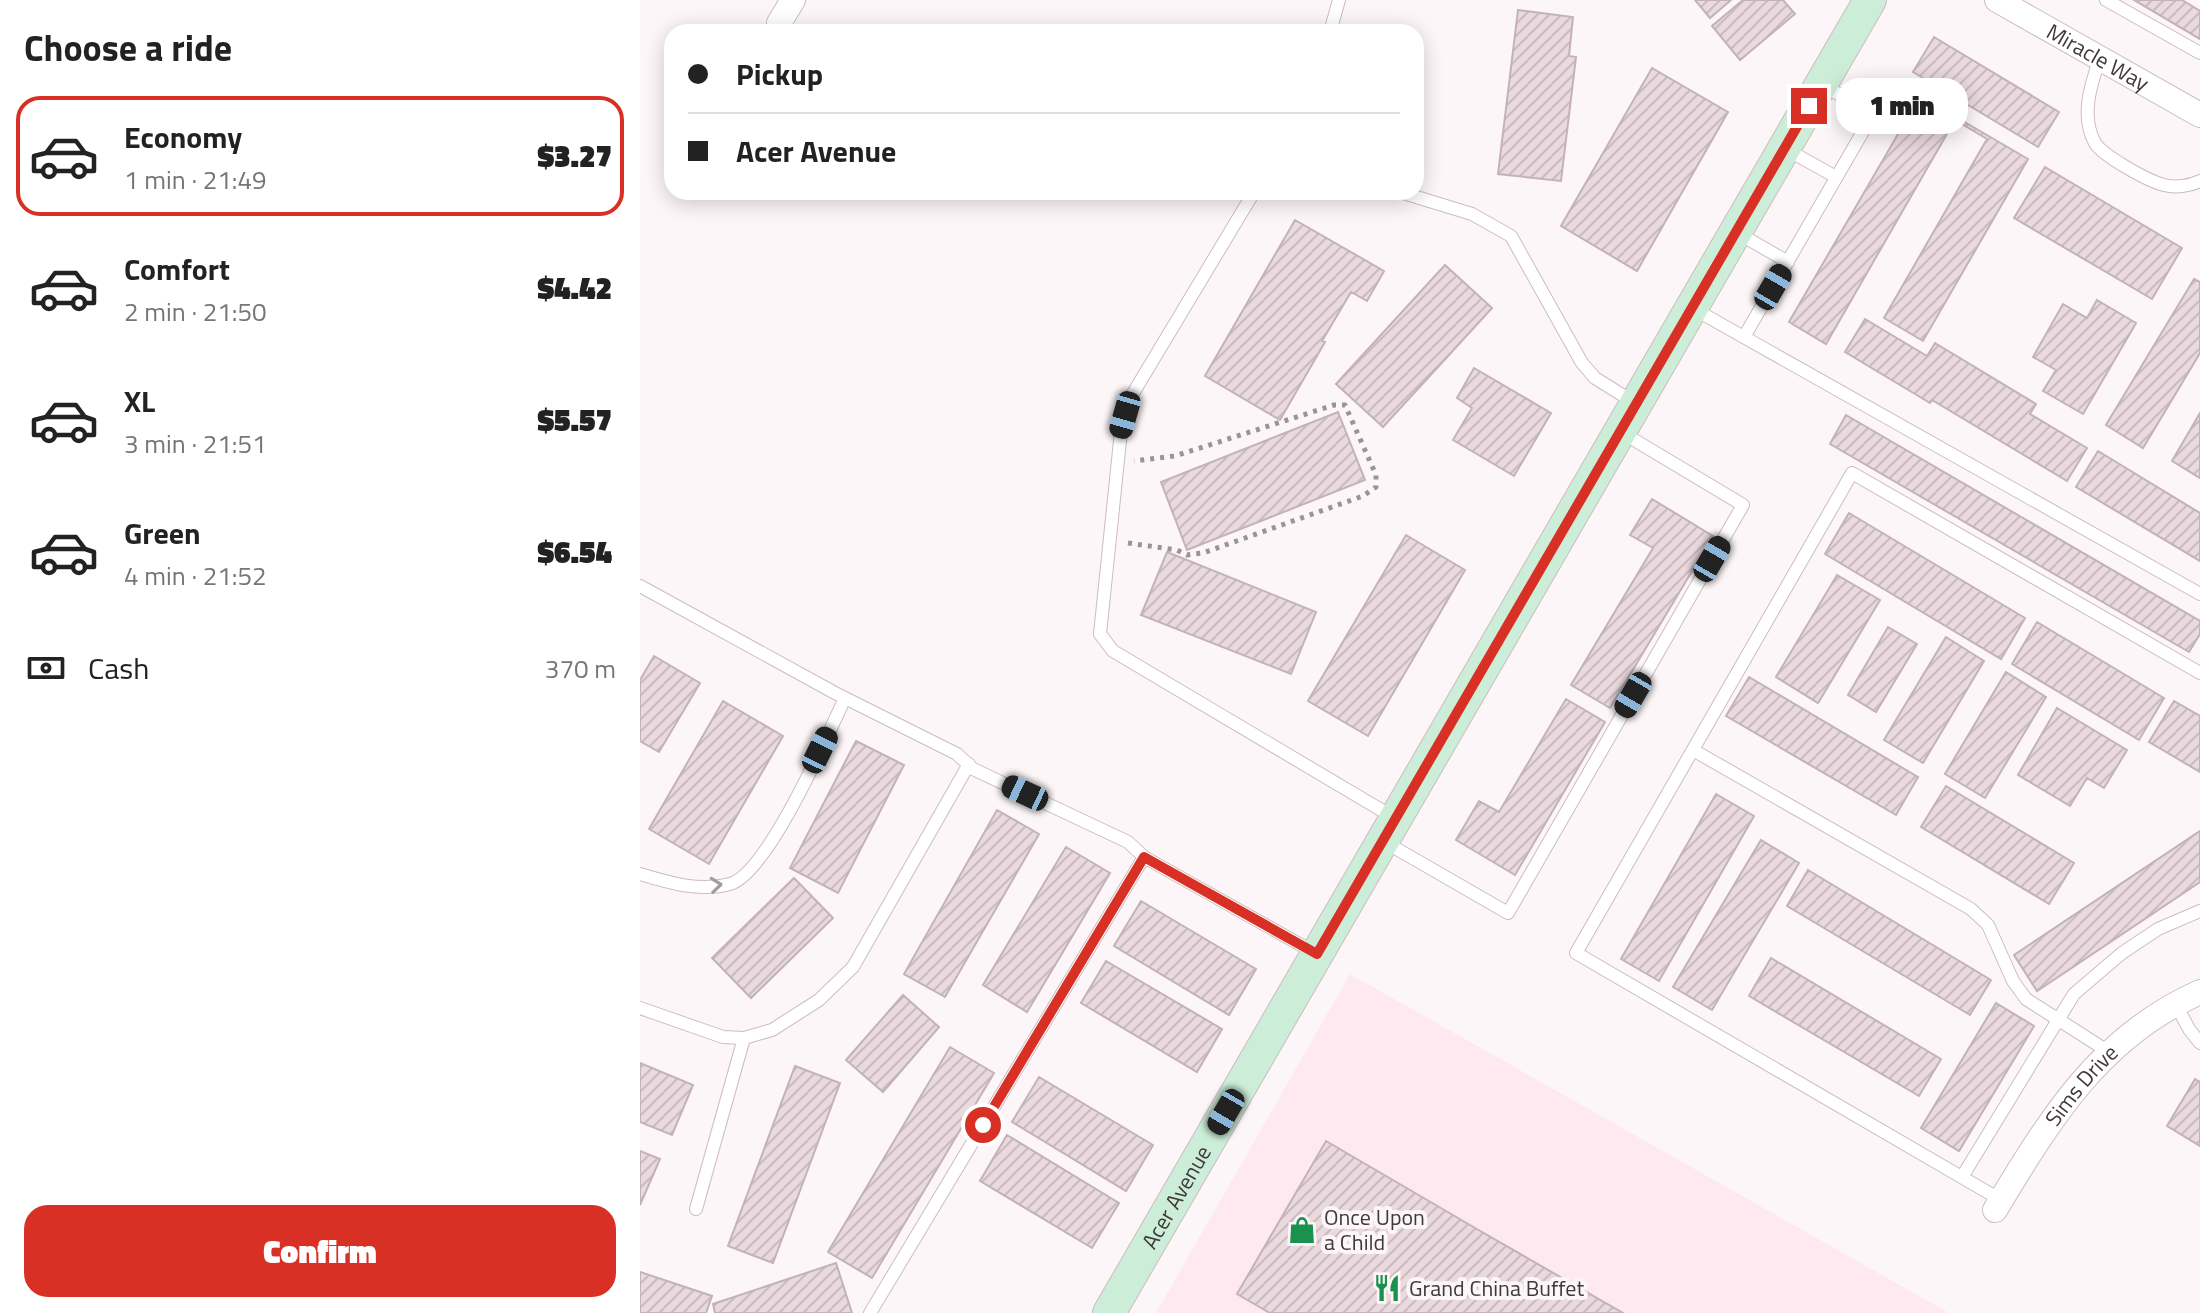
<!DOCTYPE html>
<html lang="en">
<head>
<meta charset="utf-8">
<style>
  body { margin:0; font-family:"Titillium Web",sans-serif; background:#f2f2f2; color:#222; height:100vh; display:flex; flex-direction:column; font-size:30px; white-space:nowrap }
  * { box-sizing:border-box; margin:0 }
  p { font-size:26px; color:#767676 }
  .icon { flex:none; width:44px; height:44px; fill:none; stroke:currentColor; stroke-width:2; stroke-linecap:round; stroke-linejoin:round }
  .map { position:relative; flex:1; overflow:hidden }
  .side { display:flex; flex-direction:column; background:#fff; width:640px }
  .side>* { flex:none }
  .top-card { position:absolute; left:24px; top:24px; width:760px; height:176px; border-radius:24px; box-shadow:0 4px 20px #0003; display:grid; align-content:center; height:176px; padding:0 24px; background:#fff }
  .end { position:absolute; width:36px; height:36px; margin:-18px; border:10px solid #d93025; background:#fff; box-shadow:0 0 0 4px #fff }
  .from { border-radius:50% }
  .bubble { position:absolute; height:56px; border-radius:24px; background:#fff; box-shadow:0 4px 20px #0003; font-size:26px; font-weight:800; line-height:56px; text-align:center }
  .car { position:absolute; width:24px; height:48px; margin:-24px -12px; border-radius:10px; box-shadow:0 0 6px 2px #0007; background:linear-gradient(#222 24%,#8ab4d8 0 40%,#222 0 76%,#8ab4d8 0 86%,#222 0) }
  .top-card b { display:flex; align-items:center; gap:28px; height:76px; font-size:30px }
  .top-card b+b { border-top:2px solid #e0e0e0 }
  .top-card i { width:20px; height:20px; background:#222 }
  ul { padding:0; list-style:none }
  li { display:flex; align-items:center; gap:24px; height:120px; margin:0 16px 12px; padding:0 8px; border:4px solid transparent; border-radius:24px }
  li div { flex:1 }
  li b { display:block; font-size:30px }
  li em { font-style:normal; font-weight:800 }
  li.active { border-color:#d93025 }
  li>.icon { width:72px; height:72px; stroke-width:1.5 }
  h2 { padding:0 24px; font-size:36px; line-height:96px }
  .pay { display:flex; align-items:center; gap:20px; height:88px; padding:0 24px; font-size:30px }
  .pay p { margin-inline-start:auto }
  .primary-button { display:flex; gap:16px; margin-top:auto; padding:16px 24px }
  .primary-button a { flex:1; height:92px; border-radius:24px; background:#d93025; color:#fff; font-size:32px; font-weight:800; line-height:92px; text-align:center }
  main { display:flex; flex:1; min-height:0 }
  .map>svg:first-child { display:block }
</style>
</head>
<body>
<main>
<section class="side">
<h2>Choose a ride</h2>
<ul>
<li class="active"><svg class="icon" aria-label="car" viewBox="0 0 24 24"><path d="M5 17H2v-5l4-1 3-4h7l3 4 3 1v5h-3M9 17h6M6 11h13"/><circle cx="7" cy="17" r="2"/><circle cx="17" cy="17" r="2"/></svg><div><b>Economy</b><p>1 min · 21:49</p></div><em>$3.27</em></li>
<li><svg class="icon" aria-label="car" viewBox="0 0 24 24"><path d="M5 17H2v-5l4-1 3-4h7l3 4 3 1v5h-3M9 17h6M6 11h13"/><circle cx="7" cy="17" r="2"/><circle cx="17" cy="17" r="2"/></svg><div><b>Comfort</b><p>2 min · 21:50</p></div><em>$4.42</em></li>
<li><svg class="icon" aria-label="car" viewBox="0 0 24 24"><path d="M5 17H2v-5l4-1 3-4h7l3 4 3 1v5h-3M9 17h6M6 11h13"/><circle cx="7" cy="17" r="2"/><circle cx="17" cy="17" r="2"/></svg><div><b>XL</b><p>3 min · 21:51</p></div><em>$5.57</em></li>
<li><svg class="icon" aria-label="car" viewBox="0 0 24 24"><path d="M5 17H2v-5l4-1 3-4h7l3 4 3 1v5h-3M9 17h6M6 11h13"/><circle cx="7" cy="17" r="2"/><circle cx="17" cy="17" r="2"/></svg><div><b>Green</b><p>4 min · 21:52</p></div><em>$6.54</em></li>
</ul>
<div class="pay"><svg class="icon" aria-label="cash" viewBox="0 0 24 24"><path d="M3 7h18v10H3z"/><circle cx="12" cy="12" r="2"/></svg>Cash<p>370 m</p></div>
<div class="primary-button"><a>Confirm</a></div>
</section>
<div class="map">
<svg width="1560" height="1313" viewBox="0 0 1560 1313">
  <defs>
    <pattern id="building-hatch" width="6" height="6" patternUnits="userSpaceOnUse" patternTransform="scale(2)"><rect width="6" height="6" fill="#ead9de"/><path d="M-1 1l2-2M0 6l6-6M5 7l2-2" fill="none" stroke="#cabbbf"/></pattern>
  </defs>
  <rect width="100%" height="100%" fill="#fdf6f8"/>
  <path fill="#fee9f0" d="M710,974l599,339h-793z"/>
  <path fill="url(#building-hatch)" stroke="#c3b2b8" stroke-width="2" d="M1055,0h36l-21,18z
    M1103,0h40l12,14 -55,46 -28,-34z
    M1494,0h48l18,11v28z
    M878,10l55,7 -4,39 7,1 -15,124 -63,-7z
    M1294,37l125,75 -21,35 -125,-75z
    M1012,68l76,44 -91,159 -76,-45z
    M1280,96l108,63 -105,182 -39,-23 103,-179 -32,-19 -129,224 -37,-22z
    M1405,167l137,81 -30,51 -138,-81z
    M655,220l89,51 -17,30 -16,-9 -29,49 3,1 -45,78 -75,-44z
    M805,265l47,43 -109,119 -47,-43z
    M1554,279l6,3v71l-57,95 -37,-23z
    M1457,300l39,23 -53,91 -40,-23 13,-21 -23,-13 30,-53 24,14z
    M1225,319l62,37 8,-13 101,61 -6,10 57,34 -20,33 -135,-81 -2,3 -85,-51z
    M834,368l77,45 -37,63 -61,-36 19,-32 -15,-10z
    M698,412l27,68 -178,70 -26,-68z
    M1560,413v65l-28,-17z
    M1206,415l354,206v13l-11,18 -359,-208z
    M1458,451l102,62v48l-124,-74z
    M1012,499l61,37 -103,172 -39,-23 82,-137 -23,-13z
    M1209,513l176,105 -24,41 -176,-105z
    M766,535l59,35 -97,166 -60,-35z
    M527,552l149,60 -25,62 -150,-59z
    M1197,575l43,25 -62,103 -42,-26z
    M1397,622l127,76 -25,42 -127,-76z
    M1248,627l29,17 -41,68 -28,-17z
    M1306,637l38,24 -61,102 -39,-23z
    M14,656l46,27 -41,69 -19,-11v-61z
    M1366,672l40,25 -61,101 -40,-24z
    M1109,677l169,100 -22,38 -170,-99z
    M926,699l39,23 -90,153 -59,-35 23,-39 20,11z
    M83,701l60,35 -74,128 -60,-35z
    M1534,701l26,15v56l-51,-30z
    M1417,708l70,42 -23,38 -17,-10 -17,28 -52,-31z
    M216,741l48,24 -66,128 -48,-25z
    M1306,786l128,77 -25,41 -128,-77z
    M1076,794l38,22 -95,165 -38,-22z
    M357,810l42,24 -94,163 -41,-23z
    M1560,831v51l-163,109 -23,-36z
    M1121,840l38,23 -87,147 -39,-23z
    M426,847l44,26 -83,139 -44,-27z
    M1168,870l183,110 -21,35 -183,-109z
    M154,878l39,40 -82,80 -39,-40z
    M501,901l115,68 -27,46 -115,-69z
    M1131,958l170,101 -22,37 -170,-100z
    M466,961l116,68 -25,43 -116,-69z
    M263,995l36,32 -56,65 -37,-32z
    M1356,1003l38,23 -75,125 -38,-23z
    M310,1047l44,26 -122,205 -44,-26z
    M0,1063l53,22 -21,50 -32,-13z
    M155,1066l45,17 -67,180 -45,-17z
    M399,1077l114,68 -27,46 -114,-69z
    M1555,1079l5,3v64l-33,-20z
    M367,1135l112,68 -27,45 -112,-67z
    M686,1141l156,91 141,81h-353l-33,-19z
    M0,1151l20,8 -20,46z
    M196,1263l16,50h-137l-2,-9z
    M0,1272l72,24 -6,17h-66z"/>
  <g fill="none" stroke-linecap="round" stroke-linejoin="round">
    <g stroke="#cdbcc2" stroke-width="14">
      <path id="lane" d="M1466,0l94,53
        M690,32l9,-32
        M1460,58c-9,26 -20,58 -5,85 8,13 53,38 69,42 11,3 26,1 36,-4
        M1181,84l52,30
        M1144,148l52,29
        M614,192l-125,208 -8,31 -21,203 13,17 280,166
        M760,192l72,22 39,22 71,127 13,15 40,25
        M1096,232l52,30
        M1054,309l506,285
        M1104,337l143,-247
        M0,586l195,107 122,61 16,15 155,73 16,15 173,97
        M1053,750l278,159 17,16 25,56 13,18 83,53
        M743,841l125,72 235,-408 -122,-73
        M0,874c29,9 60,18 90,10 38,-11 97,-148 115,-186
        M1535,1003l14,26 11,14
        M0,1008l83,29 21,1 28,-8 47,-30 34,-33 116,-203
        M1322,1177l112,-183 48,-41 36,-24 42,-18
        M1361,1200l-425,-247 276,-480 348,200
        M56,1209l48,-171
        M230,1313l274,-456"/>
    </g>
    <g stroke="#cdbcc2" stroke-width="26">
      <g id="street">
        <path id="s1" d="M1357,0l203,115"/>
        <path d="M139,23l14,-23"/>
        <path id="s2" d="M1355,1210c55,-91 104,-173 205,-218"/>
      </g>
    </g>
    <g stroke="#cdbcc2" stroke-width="34">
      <g id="secondary">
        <path id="s3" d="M469,1313l761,-1313"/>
      </g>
    </g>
    <path stroke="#9b9497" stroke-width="5" stroke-dasharray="4 6" stroke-linecap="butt" d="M488,543l49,7 10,5 16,-2 160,-57 13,-9v-12l-31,-70h-11l-159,51 -41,5"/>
    <use href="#lane" stroke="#fff" stroke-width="12"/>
    <use href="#street" stroke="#fff" stroke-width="24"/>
    <use href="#secondary" stroke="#ccedd7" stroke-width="32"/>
  </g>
  <defs><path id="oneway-chevron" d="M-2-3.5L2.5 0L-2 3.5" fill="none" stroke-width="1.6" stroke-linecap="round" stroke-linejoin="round" transform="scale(2)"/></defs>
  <use stroke="#a09c9e" href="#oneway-chevron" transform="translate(76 885) rotate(-6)"/>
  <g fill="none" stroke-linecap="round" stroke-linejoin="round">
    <path stroke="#d93025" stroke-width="10" d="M343,1125l161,-268 173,97 492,-848"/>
  </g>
  <defs>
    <g id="shop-bare" transform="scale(2.16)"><path d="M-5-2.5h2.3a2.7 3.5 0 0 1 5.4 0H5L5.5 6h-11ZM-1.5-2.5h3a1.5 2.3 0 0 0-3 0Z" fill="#1a914d" stroke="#fdf6f8" stroke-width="2.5" paint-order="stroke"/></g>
    <g id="restaurant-bare" transform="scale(2.16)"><path d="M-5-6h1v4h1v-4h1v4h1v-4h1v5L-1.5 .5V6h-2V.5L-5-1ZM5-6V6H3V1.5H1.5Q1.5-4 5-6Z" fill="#1a914d" stroke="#fdf6f8" stroke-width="2.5" paint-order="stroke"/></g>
  </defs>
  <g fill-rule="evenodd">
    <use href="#shop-bare" x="662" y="1230"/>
    <use href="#restaurant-bare" x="747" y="1288"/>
  </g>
  <g text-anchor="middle" stroke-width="8" stroke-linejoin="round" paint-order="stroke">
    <g font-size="22" fill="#40393c" stroke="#fdf6f8">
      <text dy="8" stroke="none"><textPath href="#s1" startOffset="116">Miracle Way</textPath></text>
      <text dy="8" stroke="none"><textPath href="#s2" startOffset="152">Sims Drive</textPath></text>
      <text dy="8" stroke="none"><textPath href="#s3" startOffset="134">Acer Avenue</textPath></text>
    </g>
    <g font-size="22" fill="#40393c" stroke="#fdf6f8" text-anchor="start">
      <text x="684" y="1225">Once Upon<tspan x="684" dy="25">a Child</tspan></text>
      <text x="769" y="1296">Grand China Buffet</text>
    </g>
  </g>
</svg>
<i class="end from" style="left:343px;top:1125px"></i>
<i class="end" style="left:1169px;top:106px"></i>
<div class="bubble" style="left:1196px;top:78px;width:132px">1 min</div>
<i class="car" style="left:1133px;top:287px;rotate:30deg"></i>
<i class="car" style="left:485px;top:415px;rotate:196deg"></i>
<i class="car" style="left:1072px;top:559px;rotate:30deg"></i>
<i class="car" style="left:993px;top:695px;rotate:210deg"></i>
<i class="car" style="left:180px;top:750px;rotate:26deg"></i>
<i class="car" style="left:385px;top:793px;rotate:295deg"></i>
<i class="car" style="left:586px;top:1112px;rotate:210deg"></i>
<div class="top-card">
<b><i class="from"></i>Pickup</b>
<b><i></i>Acer Avenue</b>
</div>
</div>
</main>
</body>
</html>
